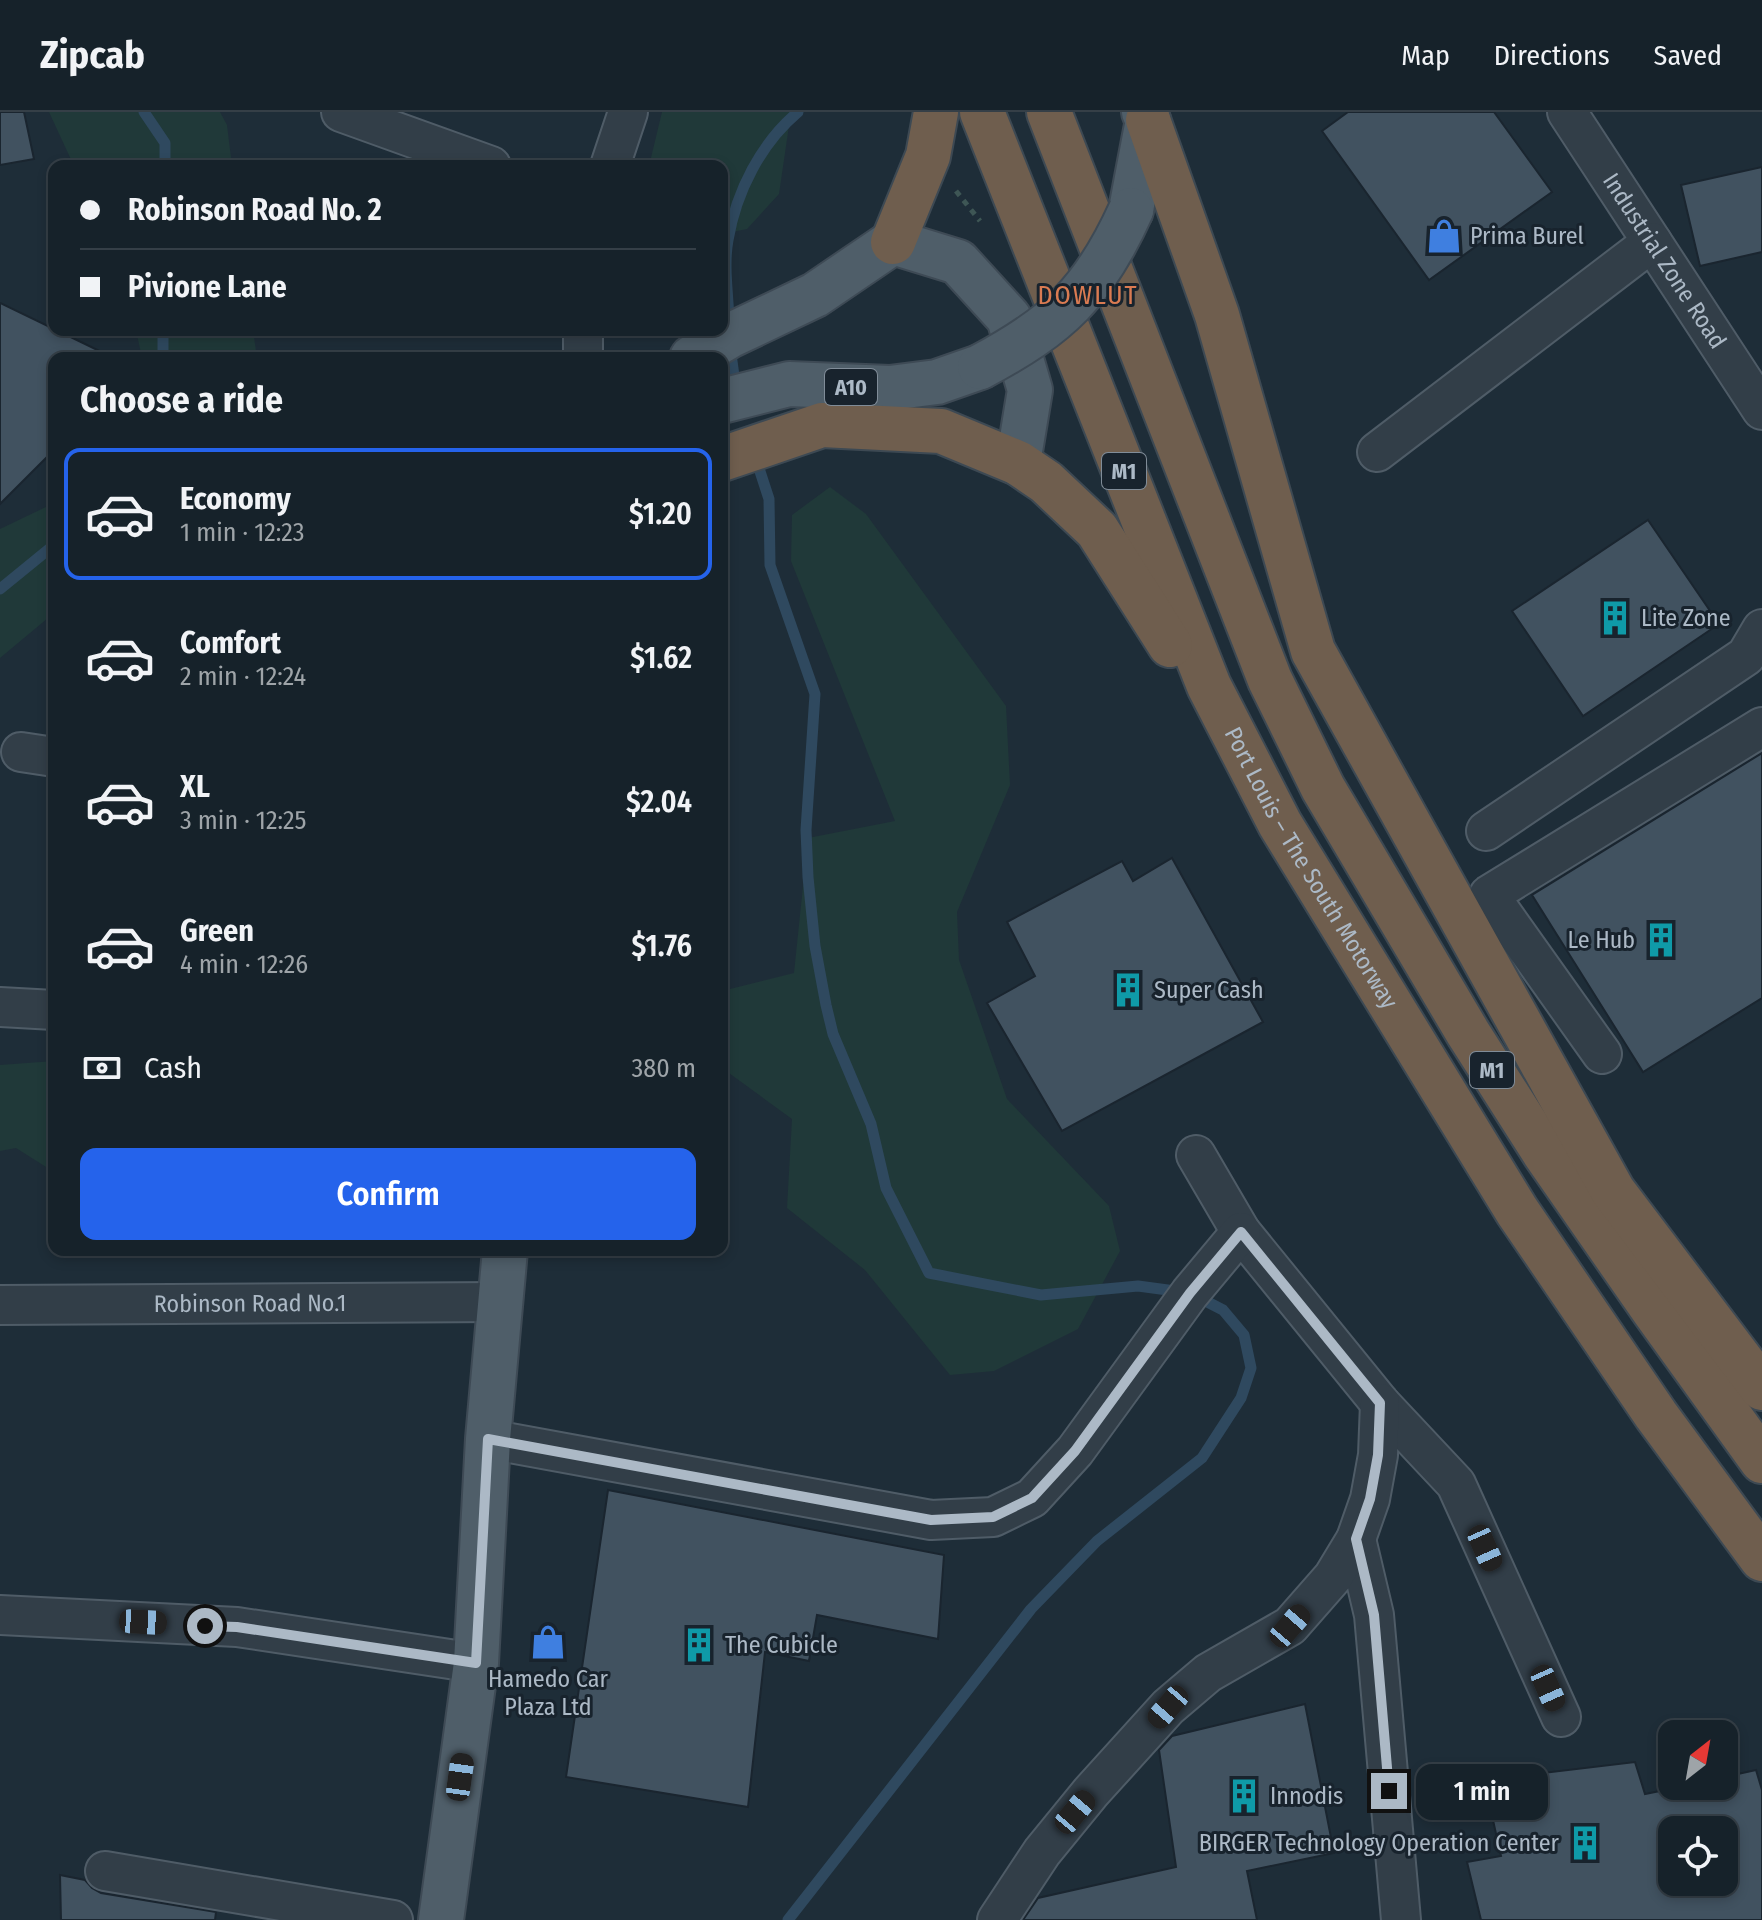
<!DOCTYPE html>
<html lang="en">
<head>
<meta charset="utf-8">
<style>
  body { margin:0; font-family:"Fira Sans Condensed",sans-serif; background:#232f36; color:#f1f3f6; height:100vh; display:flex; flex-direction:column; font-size:30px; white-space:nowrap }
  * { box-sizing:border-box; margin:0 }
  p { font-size:26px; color:#9ea4a8 }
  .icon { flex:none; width:44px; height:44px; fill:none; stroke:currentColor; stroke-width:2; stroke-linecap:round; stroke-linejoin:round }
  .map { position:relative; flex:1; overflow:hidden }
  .panel { position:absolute; left:48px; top:240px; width:680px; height:904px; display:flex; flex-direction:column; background:#16222a; border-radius:16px; box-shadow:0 4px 12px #0003,0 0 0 2px #353f47 }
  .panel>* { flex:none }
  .banner { position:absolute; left:48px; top:48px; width:680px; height:176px; border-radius:16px; box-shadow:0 4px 12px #0003,0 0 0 2px #353f47; display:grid; align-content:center; height:176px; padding:0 32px; background:#16222a }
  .needle { width:52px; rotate:31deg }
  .controls { position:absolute; left:1658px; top:1608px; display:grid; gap:16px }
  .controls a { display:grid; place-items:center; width:80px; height:80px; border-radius:16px; background:#16222a; box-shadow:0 4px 12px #0003,0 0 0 2px #353f47; font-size:40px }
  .end { position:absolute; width:36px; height:36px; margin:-18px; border:10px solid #acb9c6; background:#111; box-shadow:0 0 0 4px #111 }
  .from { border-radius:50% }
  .bubble { position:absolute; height:56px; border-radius:16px; background:#16222a; box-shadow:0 4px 12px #0003,0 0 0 2px #353f47; font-size:26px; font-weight:600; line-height:56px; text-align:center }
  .car { position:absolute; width:24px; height:48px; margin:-24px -12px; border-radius:10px; box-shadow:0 0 6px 2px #0007; background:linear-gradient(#222 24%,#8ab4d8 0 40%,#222 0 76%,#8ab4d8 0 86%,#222 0) }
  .banner b { display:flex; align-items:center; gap:28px; height:76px; font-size:30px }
  .banner b+b { border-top:2px solid #353f47 }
  .banner i { width:20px; height:20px; background:#f1f3f6 }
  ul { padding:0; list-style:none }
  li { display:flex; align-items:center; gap:24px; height:132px; margin:0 16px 12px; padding:0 16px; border:4px solid transparent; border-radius:16px }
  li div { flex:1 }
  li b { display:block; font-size:30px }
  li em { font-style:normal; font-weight:600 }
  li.selected { border-color:#2563eb }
  li>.icon { width:72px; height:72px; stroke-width:1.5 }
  h2 { padding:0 32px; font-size:36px; line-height:96px }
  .pay { display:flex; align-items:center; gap:20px; height:88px; padding:0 32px; font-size:30px }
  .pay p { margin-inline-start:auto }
  .action { display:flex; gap:16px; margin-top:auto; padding:16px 32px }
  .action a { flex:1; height:92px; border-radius:16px; background:#2563eb; color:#fff; font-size:32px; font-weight:600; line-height:92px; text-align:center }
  header { display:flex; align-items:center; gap:48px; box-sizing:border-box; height:112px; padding:0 40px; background:#16222a; border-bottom:2px solid #353f47 }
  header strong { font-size:38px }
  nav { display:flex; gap:44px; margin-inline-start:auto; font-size:28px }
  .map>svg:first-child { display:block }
</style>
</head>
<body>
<header>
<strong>Zipcab</strong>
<nav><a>Map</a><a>Directions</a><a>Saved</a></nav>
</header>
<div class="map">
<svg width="1762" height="1808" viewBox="0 0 1762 1808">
  <rect width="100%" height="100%" fill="#1e2d38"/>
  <path fill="#203939" d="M49,0h171l7,13 5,41h-158z
    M662,0h129l-12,82 -32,35 -25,5v-68h-73z
    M136,218h117l4,28h-115z
    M830,375l36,27 140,192 4,79 -53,127 2,48 48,139 102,107 11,45 -42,78 -84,42 -44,4 -85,-105 -78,-62 5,-89 -70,-51v-77l72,-18 14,-135 87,-17 -104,-260 1,-46z
    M54,389v112l-54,45v-129l50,-24z
    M54,949v111l-38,-24 -16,3v-86z"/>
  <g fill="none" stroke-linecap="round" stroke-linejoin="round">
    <path stroke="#2f495f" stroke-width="11" d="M144,0l21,31v23
      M729,214c0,-27 -6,-59 -1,-86 8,-48 33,-97 70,-128
      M730,235l6,43
      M163,246v-28
      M755,344l14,43 1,66 45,129 -9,136 2,47 7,69 11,59 7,29 38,90 15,64 43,85 112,22 97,-9 52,7 33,17 21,25 7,33 -10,30 -39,60 -105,83 -66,68 -243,311
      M0,477l54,-44"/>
  </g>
  <path fill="#415260" stroke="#1a252f" stroke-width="2" fill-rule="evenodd" d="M0,0h24l10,47 -34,6z
    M1348,0h146l58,80 -123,88 -107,-149z
    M1762,55v85l-62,14 -19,-81z
    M0,191l114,55h-60v92l-54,54z
    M1648,408l71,104 -136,92 -71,-105z
    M1762,641v245l-119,74 -111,-177z
    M1172,746l91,164 -201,109 -75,-128 48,-27 -28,-54 115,-61 11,20z
    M608,1378l336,65 -6,84 -121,-24 -8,46 -44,-9 -17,155 -182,-30z
    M1305,1592l29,149 -87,18 10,49h-234l15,-22 138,-31 -17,-117 13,-14z
    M1635,1650l10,32 39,-8h40v-9l32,-7 6,20v130h-281l-14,-58 34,-6 -17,-76zM1672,1718h52v52h-52z
    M60,1763l25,5 7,8 9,5 115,19 -1,8h-154z"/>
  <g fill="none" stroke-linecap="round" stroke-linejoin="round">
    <g stroke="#4f5c67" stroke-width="42">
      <g id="minor">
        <path d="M341,0l150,54"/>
        <path id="s1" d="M1567,0l195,298"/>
        <path d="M610,54l18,-54"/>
        <path d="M583,246v-28"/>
        <path d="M1377,340l275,-210"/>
        <path d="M21,640l33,5"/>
        <path d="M1486,719l260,-175 16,-27"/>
        <path d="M0,895l54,3"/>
        <path d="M1602,942l-113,-159 273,-168"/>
        <path d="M1196,1043l45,77 139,171 76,81 105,233"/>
        <path id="s2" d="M0,1193l500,-3"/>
        <path d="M488,1327l443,81 62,-3 39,-19 43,-47 115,-158 51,-61"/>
        <path d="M1356,1427l18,76 27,305"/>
        <path d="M0,1503l237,12 239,36"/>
        <path d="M105,1759l288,49"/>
        <path d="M997,1808l45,-68 49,-60 77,-85 40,-34 82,-47 43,-49 23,-38 14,-40 8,-44 2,-52"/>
      </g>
    </g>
    <g stroke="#3e4a55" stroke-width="48">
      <path id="major" d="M1131,98l17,-90 -4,-8
        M692,246l37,-22 86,-41 78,-53 65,20 51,56 21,72 -12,73
        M722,289l67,-17 101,4 47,-6 43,-15
        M441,1808l35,-257 12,-224 17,-189"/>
    </g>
    <g stroke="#3d4953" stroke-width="48">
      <g id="highway">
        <path id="s3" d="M982,0l227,574 71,138 237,387 139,204 106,144"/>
        <path d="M1049,0l221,568 53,108 145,245 77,121 109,157 108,150"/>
        <path d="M1148,8l69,195 96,336 300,540 149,197"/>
        <path d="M893,130l35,-86 8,-44"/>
        <path d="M722,347l100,-34 119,6 77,32 28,19 51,48 73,115"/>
      </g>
    </g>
    <path stroke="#3e5655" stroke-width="5" stroke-dasharray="6 6" stroke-linecap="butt" d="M956,79l24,30"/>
    <use href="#minor" stroke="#323e48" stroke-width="38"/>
    <use href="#major" stroke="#4f5e69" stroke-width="44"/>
    <use href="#highway" stroke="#6f5e4e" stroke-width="44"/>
    <g stroke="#3e4a55" stroke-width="48" stroke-linecap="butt">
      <path id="major-bridge" d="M980,255c79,-42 114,-75 151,-157"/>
    </g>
    <use href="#major-bridge" stroke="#4f5e69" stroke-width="44"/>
  </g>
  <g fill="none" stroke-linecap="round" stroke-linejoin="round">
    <path stroke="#acb9c6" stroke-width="10" d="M205,1514l32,1 239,36 12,-224 443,81 62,-3 39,-19 43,-47 115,-158 51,-61 139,171 -2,52 -8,44 -14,40 18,76 15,176"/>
  </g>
  <defs>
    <g id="shop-bare" transform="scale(2.76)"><path d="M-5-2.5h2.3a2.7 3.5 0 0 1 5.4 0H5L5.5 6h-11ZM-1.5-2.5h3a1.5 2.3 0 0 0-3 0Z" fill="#3f7fe0" stroke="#18232d" stroke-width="2.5" paint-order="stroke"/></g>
    <g id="building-bare" transform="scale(2.76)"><path d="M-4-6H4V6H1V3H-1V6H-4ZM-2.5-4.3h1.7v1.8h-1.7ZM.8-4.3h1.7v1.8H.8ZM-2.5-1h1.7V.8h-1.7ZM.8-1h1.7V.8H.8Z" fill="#0f9aa8" stroke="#18232d" stroke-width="2.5" paint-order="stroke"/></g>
  </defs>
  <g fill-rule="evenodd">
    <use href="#shop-bare" x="1444" y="124"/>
    <use href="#building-bare" x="1615" y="506"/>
    <use href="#building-bare" x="1661" y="828"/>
    <use href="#building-bare" x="1128" y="878"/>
    <use href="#shop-bare" x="548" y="1530"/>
    <use href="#building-bare" x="699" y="1533"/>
    <use href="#building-bare" x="1244" y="1684"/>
    <use href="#building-bare" x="1585" y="1731"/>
  </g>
  <g text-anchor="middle" stroke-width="6" stroke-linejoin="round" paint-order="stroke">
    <g fill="#18232d" stroke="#808c98" stroke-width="2">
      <rect x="825" y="257" width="52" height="36" rx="6"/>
      <rect x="1102" y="341" width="44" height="36" rx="6"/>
      <rect x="1470" y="940" width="44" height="36" rx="6"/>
    </g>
    <g font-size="22" font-weight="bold" fill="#acb9c6">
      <text x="851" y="283">A10</text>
      <text x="1124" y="367">M1</text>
      <text x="1492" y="966">M1</text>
    </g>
    <g font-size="24" fill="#acb9c6" stroke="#18232d" text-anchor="start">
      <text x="1470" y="132">Prima Burel</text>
      <text x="1641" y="514">Lite Zone</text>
      <text x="1635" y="836" text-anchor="end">Le Hub</text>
      <text x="1154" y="886">Super Cash</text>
      <text x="725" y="1541">The Cubicle</text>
      <text x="548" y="1575" text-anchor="middle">Hamedo Car<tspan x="548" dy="28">Plaza Ltd</tspan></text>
      <text x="1270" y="1692">Innodis</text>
      <text x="1559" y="1739" text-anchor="end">BIRGER Technology Operation Center</text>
    </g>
    <g font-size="24" fill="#acb9c6" stroke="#18232d">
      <text dy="8" stroke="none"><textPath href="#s1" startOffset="178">Industrial Zone Road</textPath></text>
      <text dy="8" stroke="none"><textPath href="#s3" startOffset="826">Port Louis – The South Motorway</textPath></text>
      <text dy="8" stroke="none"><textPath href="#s2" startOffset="250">Robinson Road No.1</textPath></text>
    </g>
    <g font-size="26" letter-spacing="2" fill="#da7b52" stroke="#18232d">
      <text x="1088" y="192">DOWLUT</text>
    </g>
  </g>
</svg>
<div class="controls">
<a><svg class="needle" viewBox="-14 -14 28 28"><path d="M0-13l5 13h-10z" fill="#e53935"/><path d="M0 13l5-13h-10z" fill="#9ea4a8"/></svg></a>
<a><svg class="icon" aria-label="locate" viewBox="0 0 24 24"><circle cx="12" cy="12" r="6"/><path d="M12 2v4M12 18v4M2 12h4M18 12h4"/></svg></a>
</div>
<i class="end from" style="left:205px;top:1514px"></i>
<i class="end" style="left:1389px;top:1679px"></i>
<div class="bubble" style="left:1416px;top:1652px;width:132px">1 min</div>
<i class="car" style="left:1485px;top:1436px;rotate:156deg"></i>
<i class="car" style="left:143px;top:1510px;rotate:93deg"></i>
<i class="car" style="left:1290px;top:1514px;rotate:41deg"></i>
<i class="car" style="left:1548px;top:1576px;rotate:156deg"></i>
<i class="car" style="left:1168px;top:1595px;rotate:221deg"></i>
<i class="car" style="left:460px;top:1665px;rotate:8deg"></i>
<i class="car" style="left:1075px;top:1700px;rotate:40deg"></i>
<div class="banner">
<b><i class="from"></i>Robinson Road No. 2</b>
<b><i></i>Pivione Lane</b>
</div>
<section class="panel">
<h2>Choose a ride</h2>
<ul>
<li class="selected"><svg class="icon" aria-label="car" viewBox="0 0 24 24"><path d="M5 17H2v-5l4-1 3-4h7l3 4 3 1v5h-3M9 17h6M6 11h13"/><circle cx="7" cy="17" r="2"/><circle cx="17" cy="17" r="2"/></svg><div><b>Economy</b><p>1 min · 12:23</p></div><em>$1.20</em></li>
<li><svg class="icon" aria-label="car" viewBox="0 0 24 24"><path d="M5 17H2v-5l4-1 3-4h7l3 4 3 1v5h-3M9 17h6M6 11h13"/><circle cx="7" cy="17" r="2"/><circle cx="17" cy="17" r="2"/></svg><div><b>Comfort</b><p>2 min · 12:24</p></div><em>$1.62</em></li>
<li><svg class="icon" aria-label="car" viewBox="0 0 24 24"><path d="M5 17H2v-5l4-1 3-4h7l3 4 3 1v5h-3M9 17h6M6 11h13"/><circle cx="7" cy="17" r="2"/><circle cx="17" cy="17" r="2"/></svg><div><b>XL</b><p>3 min · 12:25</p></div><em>$2.04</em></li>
<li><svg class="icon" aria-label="car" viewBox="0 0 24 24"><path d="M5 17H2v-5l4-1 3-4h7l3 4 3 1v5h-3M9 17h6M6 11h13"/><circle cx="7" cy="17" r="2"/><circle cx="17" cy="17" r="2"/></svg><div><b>Green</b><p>4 min · 12:26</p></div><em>$1.76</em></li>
</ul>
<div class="pay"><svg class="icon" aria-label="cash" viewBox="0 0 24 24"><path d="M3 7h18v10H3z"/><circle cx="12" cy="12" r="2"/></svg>Cash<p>380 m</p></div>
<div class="action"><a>Confirm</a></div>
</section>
</div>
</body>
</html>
